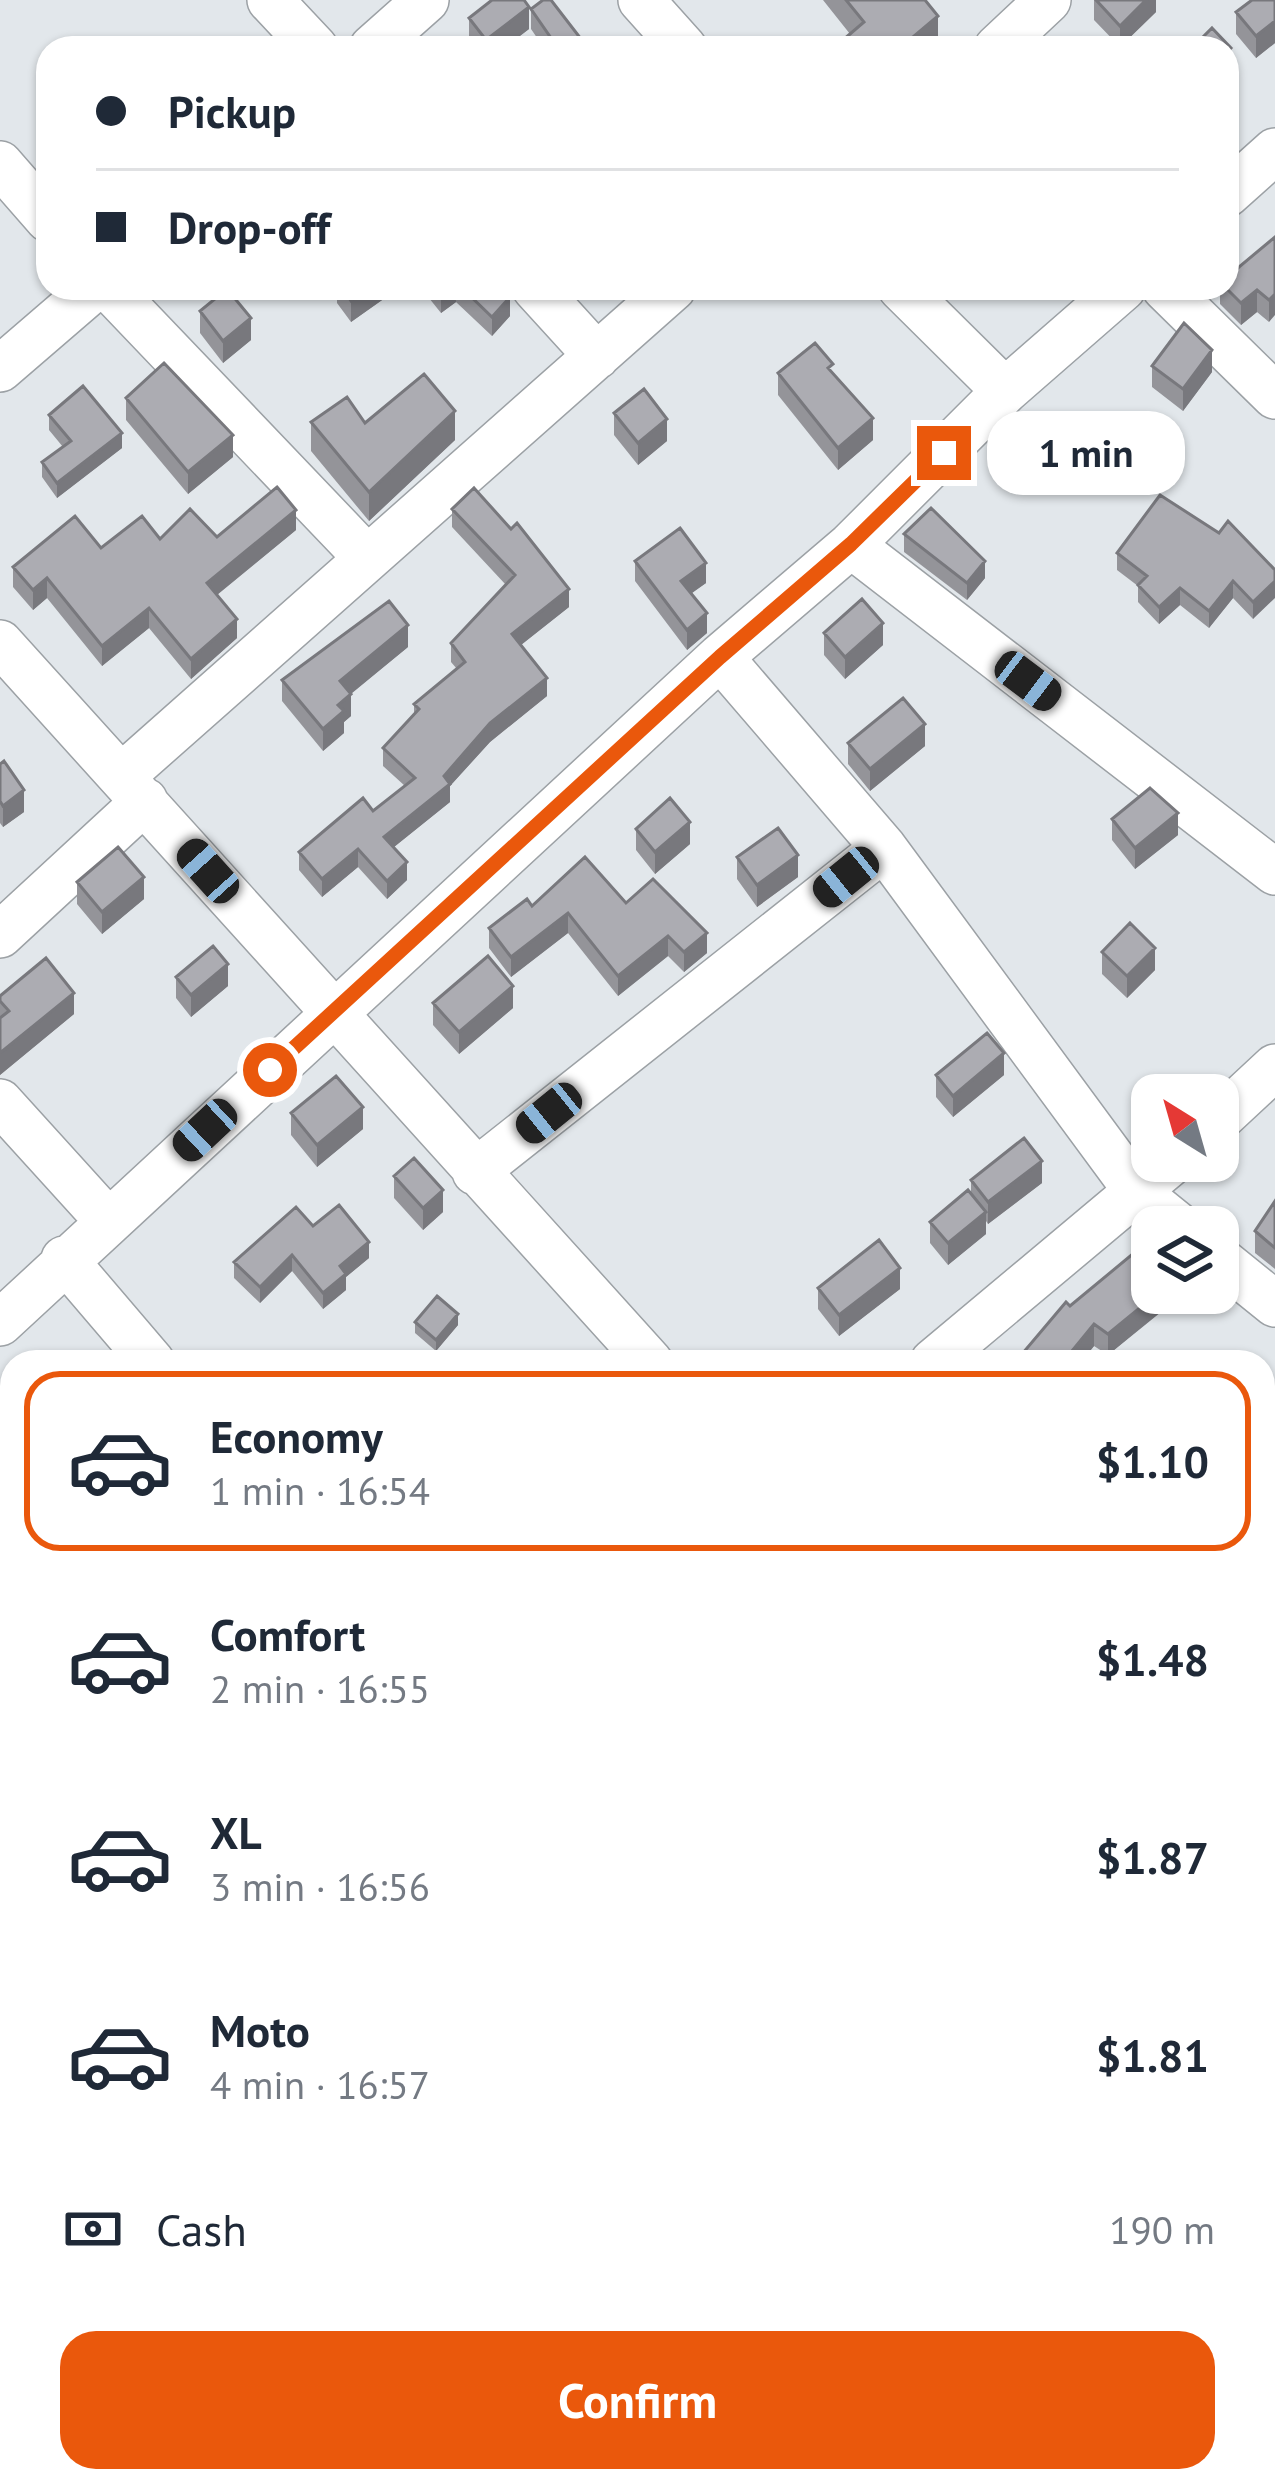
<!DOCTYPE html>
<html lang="en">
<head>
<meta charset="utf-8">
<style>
  body { margin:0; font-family:"PT Sans",sans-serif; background:#f6f6f7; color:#1f2937; height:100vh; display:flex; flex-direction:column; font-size:45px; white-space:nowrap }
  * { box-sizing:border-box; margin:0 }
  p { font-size:39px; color:#747a83 }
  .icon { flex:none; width:66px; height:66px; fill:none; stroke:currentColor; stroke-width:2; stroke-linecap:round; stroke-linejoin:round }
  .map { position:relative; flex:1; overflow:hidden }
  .sheet { position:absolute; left:0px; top:1350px; width:1275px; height:1143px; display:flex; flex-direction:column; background:#fff; border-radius:36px 36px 0 0; box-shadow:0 3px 9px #0004 }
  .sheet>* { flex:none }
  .hud { position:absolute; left:36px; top:36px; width:1203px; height:264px; border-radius:36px; box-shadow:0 3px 9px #0004; display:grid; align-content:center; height:264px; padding:0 60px; background:#fff }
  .needle { width:78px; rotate:323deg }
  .tools { position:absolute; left:1131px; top:1074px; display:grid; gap:24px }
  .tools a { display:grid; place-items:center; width:108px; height:108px; border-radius:24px; background:#fff; box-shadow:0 3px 9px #0004; font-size:60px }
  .end { position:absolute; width:54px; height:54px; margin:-27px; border:15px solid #ea580c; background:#fff; box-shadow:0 0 0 6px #fff }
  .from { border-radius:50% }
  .bubble { position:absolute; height:84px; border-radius:36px; background:#fff; box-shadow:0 3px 9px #0004; font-size:39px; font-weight:700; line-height:84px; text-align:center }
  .car { position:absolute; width:36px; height:72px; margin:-36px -18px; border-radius:15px; box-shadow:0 0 9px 3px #0007; background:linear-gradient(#222 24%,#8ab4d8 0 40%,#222 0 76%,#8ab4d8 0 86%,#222 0) }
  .hud b { display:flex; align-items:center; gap:42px; height:114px; font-size:45px }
  .hud b+b { border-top:3px solid #e0e1e3 }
  .hud i { width:30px; height:30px; background:#1f2937 }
  ul { padding:21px 0 0; list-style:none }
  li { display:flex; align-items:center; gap:36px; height:180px; margin:0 24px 18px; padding:0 36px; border:6px solid transparent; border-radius:36px }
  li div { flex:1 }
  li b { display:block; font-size:45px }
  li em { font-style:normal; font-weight:700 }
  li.selected { border-color:#ea580c }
  li>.icon { width:108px; height:108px; stroke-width:1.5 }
  .pay { display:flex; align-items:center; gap:30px; height:132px; padding:0 60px; font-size:45px }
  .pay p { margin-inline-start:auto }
  .cta { display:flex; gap:24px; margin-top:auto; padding:24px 60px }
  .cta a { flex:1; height:138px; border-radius:36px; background:#ea580c; color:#fff; font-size:48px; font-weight:700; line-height:138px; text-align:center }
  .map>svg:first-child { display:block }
</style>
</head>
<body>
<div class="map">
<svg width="1275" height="2492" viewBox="0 0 1275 2492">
  <rect width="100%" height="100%" fill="#e2e7eb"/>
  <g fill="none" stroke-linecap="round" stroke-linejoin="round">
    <g stroke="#9ca1a5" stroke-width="48">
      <path id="minor" d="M270,0l45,48
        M641,0l43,48
        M372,48l54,-48
        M997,48l51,-48
        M0,164l48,55
        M1227,194l48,-43
        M109,288l257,269
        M535,288l62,68
        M901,288l104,103
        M1165,288l110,108
        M0,369l94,-81
        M851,545l424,327
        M0,643l650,719
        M720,657l164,191 254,345 42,34
        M122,776l551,-488
        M0,935l145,-134
        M0,1102l107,118
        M1218,1120l57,-53
        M475,1172l409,-324
        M1218,1258l57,46
        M64,1259l88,103
        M0,1323l720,-666 131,-112 154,-154 118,-103
        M933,1362l240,-201
        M1263,1454l12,-14
        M1263,1495l12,11
        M0,1689l12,14
        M1263,2031l12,13
        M1263,2176l12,-11
        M1263,2479l12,-14
        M706,2481l10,11
        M438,2492l12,-11
        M929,2492l11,-11"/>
    </g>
    <path stroke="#898d90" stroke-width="6" stroke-dasharray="3 9" stroke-linecap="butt" d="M0,2191l12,6"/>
    <use href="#minor" stroke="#fff" stroke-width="45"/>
  </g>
  <path fill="#949499" d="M823,0h102l13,44 -5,4h-90v-8l7,-6z
    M1094,0h62v12l-36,35 -26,-27z
    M1275,0v43l-19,15 -20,-24v-22z
    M531,9l57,39h-44l-13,-19z
    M469,18l60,11 -25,19h-28l-7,-9z
    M1275,237l-6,85 -12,-10 -16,13 -21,-21v-16h7z
    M337,288h55v5l-41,29 -14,-19z
    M421,288h81l8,28 -18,20 -36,-34 -15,11z
    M200,311l51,29 -28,23 -23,-30z
    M1152,366l60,6 -29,39 -31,-24z
    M778,373h55l40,67 -35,30 -60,-75z
    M126,398l107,59 -45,37 -62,-74z
    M614,413l53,28 -29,24 -24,-30z
    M49,415l73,33 -65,50 -15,-21v-15l21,-15 -14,-17z
    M311,422l54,1 90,17 -86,81 -58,-70z
    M452,509l117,98 -48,38 26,51 -57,46 -40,44v16l-56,45 13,33 -20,19 -29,-32 -36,30 -23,-27v-18l74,-41 32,-25 -22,-20v-18l31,-33v-11l43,-35 -6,-7v-19l55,-58 -54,-58z
    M296,530l-79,65 20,43 -46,41 -42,-51 -47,38 -55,-68 -14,12 -20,-23v-20l88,-19 59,-9z
    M904,534l81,44 -18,22 -63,-48z
    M1117,553l158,17 -22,49 -20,-21 -24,30 -29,-23 -21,19 -21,-22v-16l-21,-16z
    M635,561l71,22 -15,10 16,40 -20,17 -52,-69z
    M824,633l59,12 -38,34 -21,-24z
    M408,647l-58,47 1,22 -7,6v11l-21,18 -41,-50v-21z
    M848,743l77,3 -55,45 -22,-27z
    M0,764l24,48 -21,15 -3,-4z
    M1112,819l66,16 -43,34 -23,-29z
    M636,829l54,15 -35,30 -19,-24z
    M737,857l61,20 -41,30 -20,-28z
    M77,882l67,17 -42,35 -25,-30z
    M626,903l81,50 -23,19 -16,-16 -50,40 -50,-63 -57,44 -22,-29v-20l43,-22z
    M1102,952l53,18 -28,28 -25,-24z
    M176,977l52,9 -37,31 -15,-19z
    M0,996l74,18 -74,61z
    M433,1003l80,5 -54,46 -26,-29z
    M936,1075h68l-51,42 -17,-20z
    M291,1113l72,16 -46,38 -26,-32z
    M394,1176l49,36 -20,18 -29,-32z
    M971,1180l71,3 -54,41 -2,-3v13l-38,31 -18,-22v-21l41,-29z
    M1275,1201v68l-20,-16v-22z
    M313,1226l56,32 -23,19v13l-23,19 -31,-38 -32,32 -26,-25v-16z
    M818,1288l82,1 -61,47 -21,-27z
    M1182,1293l-74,62 -14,-9 -13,16h-59v-8l48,-48z
    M415,1322l43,3 -22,26 -21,-18z
    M1275,1614v78l-12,-11v-54z
    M1275,2235v34l-6,-7v-22z"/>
  <path fill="#78787d" d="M1146,0h10v12l-36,35v-21z
    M529,7v22l-25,19h-18v-8z
    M938,16v28l-5,4h-33z
    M1275,21v22l-19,15v-22z
    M369,288h23v5l-41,29v-21z
    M449,288h7v14l-15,11v-19z
    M1257,290v22l-16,13v-22z
    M1275,294v21l-6,7v-22z
    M510,297v19l-18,20v-19z
    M251,318v22l-28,23v-22z
    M1212,350v22l-29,39v-22z
    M455,411v29l-86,81v-29z
    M873,418v22l-35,30v-22z
    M667,419v22l-29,24v-22z
    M122,433v15l-65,50v-15z
    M233,435v22l-45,37v-22z
    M296,510v20l-89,73v-20z
    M985,561v17l-18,22v-17z
    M706,563v20l-25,18v-20z
    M47,578v20l-14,12v-20z
    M1233,581v17l-24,30v-17z
    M1275,581v17l-22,21v-17z
    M1180,588v17l-21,19v-17z
    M569,589v18l-57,45v-18z
    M149,608v20l-47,38v-20z
    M707,613v20l-20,17v-20z
    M237,619v19l-46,41v-20z
    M883,623v22l-38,34v-22z
    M408,625v22l-68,56v-22z
    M547,678v18l-57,46 -40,44v16l-66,53v-18l60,-61 46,-53z
    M351,694v22l-7,6v11l-21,18v-22l15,-24z
    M925,724v22l-55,45v-22z
    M24,790v22l-21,15v-21z
    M1178,813v22l-43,34v-21z
    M690,822v22l-35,30v-22z
    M358,849v18l-36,30v-18z
    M798,855v22l-41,30v-22z
    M407,862v18l-20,19v-18z
    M144,877v22l-42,35v-22z
    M568,913v20l-57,44v-20z
    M707,933v20l-23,19v-20z
    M668,936v20l-50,40v-20z
    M1155,948v22l-28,28v-22z
    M228,964v22l-37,31v-22z
    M513,986v22l-54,46v-22z
    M74,993v21l-74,61v-22z
    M1004,1053v22l-51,42v-21z
    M363,1107v22l-46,38v-22z
    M1042,1161v22l-54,41v-22z
    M443,1190v22l-20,18v-22z
    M986,1212v22l-38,31v-22z
    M369,1242v16l-23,19v13l-23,19v-16l17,-27z
    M292,1255v16l-32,32v-16z
    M900,1268v21l-61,47v-21z
    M1158,1293h24v2l-74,60v-21z
    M458,1314v11l-22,26v-11z
    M1094,1324v22l-13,16h-18z
    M1267,2098v29l-4,3v-29z
    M527,2481h19l-12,11h-15v-3z
    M1137,2481l1,11h-11z"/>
  <path fill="#acacb2" stroke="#78787d" stroke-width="3" d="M492,0h32l5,7 -43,33 -17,-22z
    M543,0h8l37,48h-30l-27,-39z
    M846,0h79l13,16 -38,32h-50l-7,-8 21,-18z
    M1096,0h50l-26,26z
    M1252,0h23v21l-19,15 -20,-24z
    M1212,28l19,20 -4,4v-4h-31l-2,-2z
    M1275,237v57l-6,6 -12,-10 -16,13 -15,-15 1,-11z
    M342,288h27l-18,13z
    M462,288h40l8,9 -18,20z
    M227,289l24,29 -28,23 -23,-30z
    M1184,323l28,27 -29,39 -31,-23z
    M815,343l18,21 -5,4 45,50 -35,30 -60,-75z
    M164,363l69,72 -45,37 -62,-74z
    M424,374l31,37 -86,81 -58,-70 36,-25 18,26z
    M83,386l39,47 -65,50 -15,-21 29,-21 -22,-26z
    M644,389l23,30 -29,24 -24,-30z
    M277,487l19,23 -89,73 30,36 -46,40 -42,-51 -47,38 -55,-68 -14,12 -20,-23 62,-51 26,32 41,-32 18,23 30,-30 27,28z
    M474,488l37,41 6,-6 52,66 -57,45 35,44 -57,45 -46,53 6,8 -66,53 23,25 -20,19 -29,-32 -36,30 -23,-27 64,-54 10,13 42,-33 -32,-30 36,-39 -5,-5 51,-42 -14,-19 64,-68 -63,-66z
    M1160,495l59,38 9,-12 47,49v11l-22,21 -20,-21 -24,30 -29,-23 -21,19 -21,-22 9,-9 -30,-23z
    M931,508l54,53 -18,22 -63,-49z
    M680,528l26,35 -25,18 26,32 -20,17 -52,-69z
    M862,599l21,24 -38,34 -21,-24z
    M389,601l19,24 -68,56 11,13 -13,11 6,6 -21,18 -41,-49z
    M903,698l22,26 -55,45 -22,-26z
    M4,761l20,29 -21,16 -3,-5v-37z
    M1150,788l28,25 -43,35 -23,-29z
    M670,798l20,24 -35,30 -19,-23z
    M778,828l20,27 -41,30 -20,-28z
    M118,847l26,30 -42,35 -25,-30z
    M585,857l41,46 27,-24 54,54 -23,19 -16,-16 -50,40 -50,-63 -57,44 -22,-29 38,-29 5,7z
    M1130,923l25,25 -28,28 -25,-24z
    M213,946l15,18 -37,31 -15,-18z
    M488,956l25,30 -54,46 -26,-29z
    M46,958l28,35 -74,60v-35l9,-7 -9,-10v-5z
    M987,1033l17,20 -51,43 -17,-21z
    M336,1076l27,31 -46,38 -26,-32z
    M1024,1138l18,23 -54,41 -17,-22z
    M414,1158l29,32 -20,18 -29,-32z
    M968,1190l18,22 -38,31 -18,-21z
    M1275,1201v47l-20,-17z
    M339,1205l30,37 -29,24 6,8 -23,19 -31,-38 -32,32 -26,-25 62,-55 17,19z
    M1152,1238v55h6l-50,41 -14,-10 -31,38h-38l3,-3 -6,-5 44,-52 4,4z
    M879,1240l21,28 -61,47 -21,-27z
    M437,1296l21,18 -22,26 -21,-18z
    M1218,1352l10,10h-20z
    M1275,1614v57l-12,-12v-32z
    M490,2481h37l-8,8 4,3h-47z
    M617,2481h2l10,11h-24z
    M1089,2481h48l-10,11h-47z"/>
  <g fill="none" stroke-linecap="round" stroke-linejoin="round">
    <path stroke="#ea580c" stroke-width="15" d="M270,1070l450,-413 131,-113 93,-91"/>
  </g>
</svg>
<div class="tools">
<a><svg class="needle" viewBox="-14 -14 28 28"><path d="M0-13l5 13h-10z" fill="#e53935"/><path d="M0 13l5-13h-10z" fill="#747a83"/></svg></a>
<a><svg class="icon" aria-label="layers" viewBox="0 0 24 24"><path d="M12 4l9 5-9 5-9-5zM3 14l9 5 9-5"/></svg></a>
</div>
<i class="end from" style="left:270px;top:1070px"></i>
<i class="end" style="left:944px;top:453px"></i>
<div class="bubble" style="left:987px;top:411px;width:198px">1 min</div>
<i class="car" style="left:1028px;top:681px;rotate:127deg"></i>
<i class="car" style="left:208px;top:871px;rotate:318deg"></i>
<i class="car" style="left:846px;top:877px;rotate:231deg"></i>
<i class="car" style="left:549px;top:1113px;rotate:231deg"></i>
<i class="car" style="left:205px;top:1130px;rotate:227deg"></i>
<div class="hud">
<b><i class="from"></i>Pickup</b>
<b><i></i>Drop-off</b>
</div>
<section class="sheet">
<ul>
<li class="selected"><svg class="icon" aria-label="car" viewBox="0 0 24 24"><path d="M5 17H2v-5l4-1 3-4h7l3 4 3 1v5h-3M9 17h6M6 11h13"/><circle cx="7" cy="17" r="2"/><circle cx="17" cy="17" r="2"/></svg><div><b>Economy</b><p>1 min · 16:54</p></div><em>$1.10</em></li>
<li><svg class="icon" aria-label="car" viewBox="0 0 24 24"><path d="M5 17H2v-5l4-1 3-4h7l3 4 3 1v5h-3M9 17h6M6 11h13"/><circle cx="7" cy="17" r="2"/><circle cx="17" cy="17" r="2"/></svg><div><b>Comfort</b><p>2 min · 16:55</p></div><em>$1.48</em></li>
<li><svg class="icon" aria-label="car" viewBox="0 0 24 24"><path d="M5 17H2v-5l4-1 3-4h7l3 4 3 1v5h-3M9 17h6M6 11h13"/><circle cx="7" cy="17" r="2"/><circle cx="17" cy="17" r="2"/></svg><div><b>XL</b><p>3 min · 16:56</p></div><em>$1.87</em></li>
<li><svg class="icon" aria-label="car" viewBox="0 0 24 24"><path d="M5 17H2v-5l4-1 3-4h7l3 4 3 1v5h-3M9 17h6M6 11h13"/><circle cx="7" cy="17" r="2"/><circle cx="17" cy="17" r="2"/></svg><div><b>Moto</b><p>4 min · 16:57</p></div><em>$1.81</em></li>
</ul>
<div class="pay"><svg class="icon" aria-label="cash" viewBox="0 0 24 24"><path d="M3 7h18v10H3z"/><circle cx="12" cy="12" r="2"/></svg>Cash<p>190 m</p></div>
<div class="cta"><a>Confirm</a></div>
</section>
</div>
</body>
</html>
